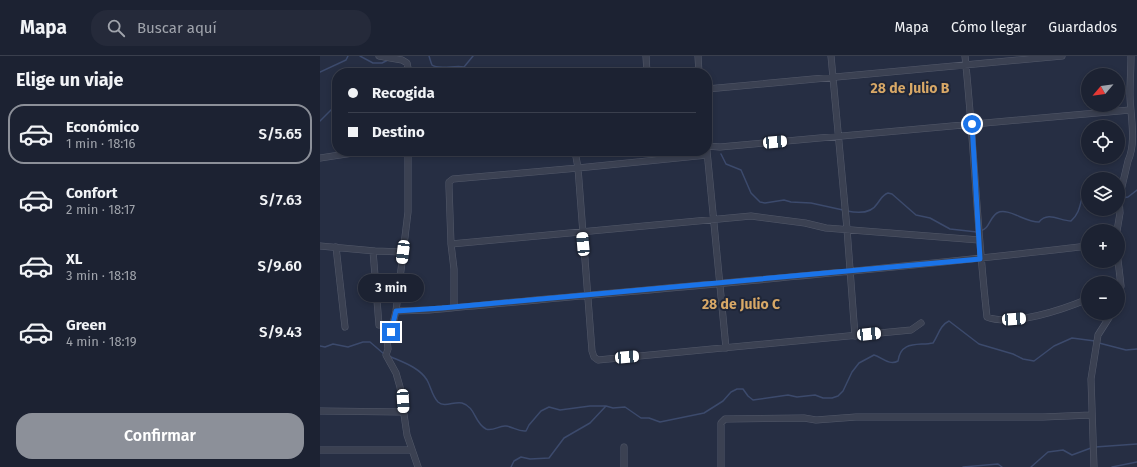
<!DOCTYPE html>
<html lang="es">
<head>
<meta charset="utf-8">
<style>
  body { margin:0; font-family:"Fira Sans",sans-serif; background:#252a3a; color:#f1f3f6; height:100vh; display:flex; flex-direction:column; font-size:15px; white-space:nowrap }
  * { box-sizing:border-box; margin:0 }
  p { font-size:13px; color:#a0a4ac }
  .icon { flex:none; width:22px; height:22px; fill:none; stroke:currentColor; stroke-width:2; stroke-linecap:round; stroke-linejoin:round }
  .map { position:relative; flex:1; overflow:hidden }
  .details { display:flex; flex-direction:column; background:#1c2232; width:320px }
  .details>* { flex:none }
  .hud { position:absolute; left:12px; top:12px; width:380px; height:88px; border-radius:16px; box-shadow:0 2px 6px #0003,0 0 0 1px #3a3f4d; display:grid; align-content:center; height:88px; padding:0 16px; background:#1c2232 }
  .needle { width:26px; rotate:241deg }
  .tools { position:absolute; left:761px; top:12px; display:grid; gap:8px }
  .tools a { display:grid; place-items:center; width:44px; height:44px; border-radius:50%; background:#1c2232; box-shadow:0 2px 6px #0003,0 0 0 1px #3a3f4d; font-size:20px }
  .end { position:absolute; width:18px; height:18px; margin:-9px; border:5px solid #1a73e8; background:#fff; box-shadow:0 0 0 2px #fff }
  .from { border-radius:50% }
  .bubble { position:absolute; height:28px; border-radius:14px; background:#1c2232; box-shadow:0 2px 6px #0003,0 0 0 1px #3a3f4d; font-size:13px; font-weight:600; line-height:28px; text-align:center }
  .car { position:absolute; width:12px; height:24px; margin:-12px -6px; border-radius:5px; box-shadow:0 0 3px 1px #0007; background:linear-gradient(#fff 24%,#345 0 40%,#fff 0 76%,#345 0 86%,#fff 0) }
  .hud b { display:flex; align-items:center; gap:14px; height:38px; font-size:15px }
  .hud b+b { border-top:1px solid #3a3f4d }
  .hud i { width:10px; height:10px; background:#f1f3f6 }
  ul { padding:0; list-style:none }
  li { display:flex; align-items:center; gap:12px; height:60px; margin:0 8px 6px; padding:0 8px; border:2px solid transparent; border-radius:16px }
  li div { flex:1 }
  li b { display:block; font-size:15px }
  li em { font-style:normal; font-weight:600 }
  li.selected { border-color:#8c9099 }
  li>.icon { width:36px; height:36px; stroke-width:1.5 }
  h2 { padding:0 16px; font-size:18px; line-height:48px }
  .primary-button { display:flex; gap:8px; margin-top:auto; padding:8px 16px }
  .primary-button a { flex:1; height:46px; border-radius:16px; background:#8c9099; color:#fff; font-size:16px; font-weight:600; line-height:46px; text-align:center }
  header { display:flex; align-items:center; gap:24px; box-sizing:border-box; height:56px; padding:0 20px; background:#1c2232; border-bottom:1px solid #3a3f4d }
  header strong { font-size:19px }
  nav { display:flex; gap:22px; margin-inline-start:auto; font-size:14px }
  .search { width:280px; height:36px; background:#252a3a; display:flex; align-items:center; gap:10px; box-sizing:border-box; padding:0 14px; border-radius:16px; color:#a0a4ac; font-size:15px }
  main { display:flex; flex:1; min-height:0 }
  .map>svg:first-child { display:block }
</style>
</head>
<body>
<header>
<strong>Mapa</strong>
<div class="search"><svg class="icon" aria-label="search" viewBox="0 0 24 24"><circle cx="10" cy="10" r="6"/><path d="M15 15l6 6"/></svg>Buscar aquí</div>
<nav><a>Mapa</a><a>Cómo llegar</a><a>Guardados</a></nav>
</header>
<main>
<section class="details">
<h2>Elige un viaje</h2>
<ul>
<li class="selected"><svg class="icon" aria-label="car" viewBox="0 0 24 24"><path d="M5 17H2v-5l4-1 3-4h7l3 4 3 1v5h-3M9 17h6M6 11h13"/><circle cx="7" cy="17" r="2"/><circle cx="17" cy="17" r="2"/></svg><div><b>Económico</b><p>1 min · 18:16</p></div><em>S/5.65</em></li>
<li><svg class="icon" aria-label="car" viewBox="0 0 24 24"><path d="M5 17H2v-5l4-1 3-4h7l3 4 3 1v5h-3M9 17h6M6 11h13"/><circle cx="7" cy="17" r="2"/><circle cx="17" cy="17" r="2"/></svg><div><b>Confort</b><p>2 min · 18:17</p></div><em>S/7.63</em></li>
<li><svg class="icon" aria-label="car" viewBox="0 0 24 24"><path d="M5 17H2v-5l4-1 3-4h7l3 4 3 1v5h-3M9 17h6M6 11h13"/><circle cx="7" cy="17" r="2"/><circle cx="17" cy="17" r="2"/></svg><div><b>XL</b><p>3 min · 18:18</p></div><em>S/9.60</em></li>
<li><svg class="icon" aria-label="car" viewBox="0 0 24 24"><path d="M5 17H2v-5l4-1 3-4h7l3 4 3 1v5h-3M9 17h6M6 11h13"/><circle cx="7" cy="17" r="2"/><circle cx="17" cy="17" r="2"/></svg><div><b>Green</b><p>4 min · 18:19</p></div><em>S/9.43</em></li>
</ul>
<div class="primary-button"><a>Confirmar</a></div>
</section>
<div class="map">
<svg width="817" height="411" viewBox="0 0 817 411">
  <rect width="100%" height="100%" fill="#262e43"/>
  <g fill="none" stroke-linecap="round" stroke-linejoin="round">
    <path stroke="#3c4a6c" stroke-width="1.5" d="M40,0l13,7h9l6,-3
      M109,0c1,3 2,7 3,9 5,5 24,0 32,2l9,-11
      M0,16l26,-12 2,-4
      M0,65l17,-17
      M401,98l5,10 15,6 10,23 9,9 5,1 19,-3 7,2 20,1 32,7
      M802,142l6,-1 9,-7
      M527,155c10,2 24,3 30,-7 4,-5 5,-9 11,-11l4,1 24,21 14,3 20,11 27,3
      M660,175c10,-2 9,-13 17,-18 11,-6 27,9 42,9 9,-11 21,-1 32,-1 12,-10 8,-25 17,-36
      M779,287l27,7 11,-1
      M0,290l5,1 8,-3 15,3 15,-5h7l14,12
      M69,300c13,6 30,11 38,24 4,7 5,16 11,22 7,6 16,-1 24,1 14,4 12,20 24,26 7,3 13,-4 20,-3 8,1 12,6 20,5l3,-6 12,-14 8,-4 11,3 30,-4h16l7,2 12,-1 16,11h8l11,4 44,-9 19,-12 8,-9 6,-3h6l5,7 5,4 35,-5 9,2 18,-2 8,3h9l6,-2 5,-5 9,-19 7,-9 15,-8c8,2 15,11 24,6 3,-21 20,-15 35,-18 5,-7 7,-18 16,-22l30,23 34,10 10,5 11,2 20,-15 18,-8 23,3
      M775,391l42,-3
      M191,411l3,-6 7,-4 9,2 19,-1 15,-20 26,-15 16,-17
      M643,411l35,-3 4,3
      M711,411l17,-15 15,-2 9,5 19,-7
      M792,411l25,-5"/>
    <g stroke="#53596a" stroke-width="7">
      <path id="minor" d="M59,0l23,4 5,3 2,10
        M326,0l1,17
        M378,0l1,17
        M511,0l16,173 8,107
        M645,0c9,87 12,174 22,261 26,10 77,-8 101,-18
        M387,33l355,-33
        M387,90l13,1 410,-37
        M88,95v61l-12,99 -5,21 -4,7 1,10 -2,6 10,18 4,14 7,48 11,32
        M255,95l3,17 14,183 2,6 4,3 313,-30 10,-7
        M387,95l19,197
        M0,102l46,-7
        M797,175l3,-18 -1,-14 9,-38c9,-20 2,-46 2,-67 0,-13 1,-25 1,-38
        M131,188l300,-28 54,7 21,5 153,12
        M0,190l55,5 28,1
        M16,191l9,80
        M53,195l6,74
        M798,204l3,26 -3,12
        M134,251v-38l-3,-25 -2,-57v-5l4,-3 125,-11 129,-13
        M76,255l33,-1c220,-21 440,-38 659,-64
        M0,355l83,1
        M0,394h92
        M304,411v-20
        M401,411v-44l4,-4 79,-1 12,2 40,-3h187l48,-2
        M774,411l-3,-88 7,-44 14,-22"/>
    </g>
    <use href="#minor" stroke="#3b4152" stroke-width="6"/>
  </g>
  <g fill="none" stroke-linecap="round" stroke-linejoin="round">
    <path stroke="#1a73e8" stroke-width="5" d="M71,276l5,-21 46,-3 538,-49 -8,-135"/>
  </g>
  <g text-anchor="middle" stroke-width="4" stroke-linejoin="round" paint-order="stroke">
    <g font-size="14" font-weight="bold" fill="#d8a867" stroke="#1f2638">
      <text x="590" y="37">28 de Julio B</text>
      <text x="421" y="253">28 de Julio C</text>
    </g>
  </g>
</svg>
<div class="tools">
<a><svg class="needle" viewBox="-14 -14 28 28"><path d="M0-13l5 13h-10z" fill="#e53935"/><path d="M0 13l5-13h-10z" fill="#a0a4ac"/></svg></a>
<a><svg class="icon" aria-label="locate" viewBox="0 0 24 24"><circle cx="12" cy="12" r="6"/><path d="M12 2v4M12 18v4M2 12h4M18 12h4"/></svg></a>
<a><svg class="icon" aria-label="layers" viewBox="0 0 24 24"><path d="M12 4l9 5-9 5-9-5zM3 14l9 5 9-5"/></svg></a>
<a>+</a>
<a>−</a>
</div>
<i class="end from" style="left:652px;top:68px"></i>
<i class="end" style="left:71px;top:276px"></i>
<div class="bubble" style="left:38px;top:218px;width:66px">3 min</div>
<i class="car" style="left:455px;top:86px;rotate:85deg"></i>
<i class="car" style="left:263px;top:188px;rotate:355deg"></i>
<i class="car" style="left:83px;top:196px;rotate:187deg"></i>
<i class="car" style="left:694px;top:263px;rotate:86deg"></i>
<i class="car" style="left:549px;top:278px;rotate:84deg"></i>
<i class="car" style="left:307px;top:301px;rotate:85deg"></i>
<i class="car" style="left:83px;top:345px;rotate:177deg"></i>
<div class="hud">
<b><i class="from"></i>Recogida</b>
<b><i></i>Destino</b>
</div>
</div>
</main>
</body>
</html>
